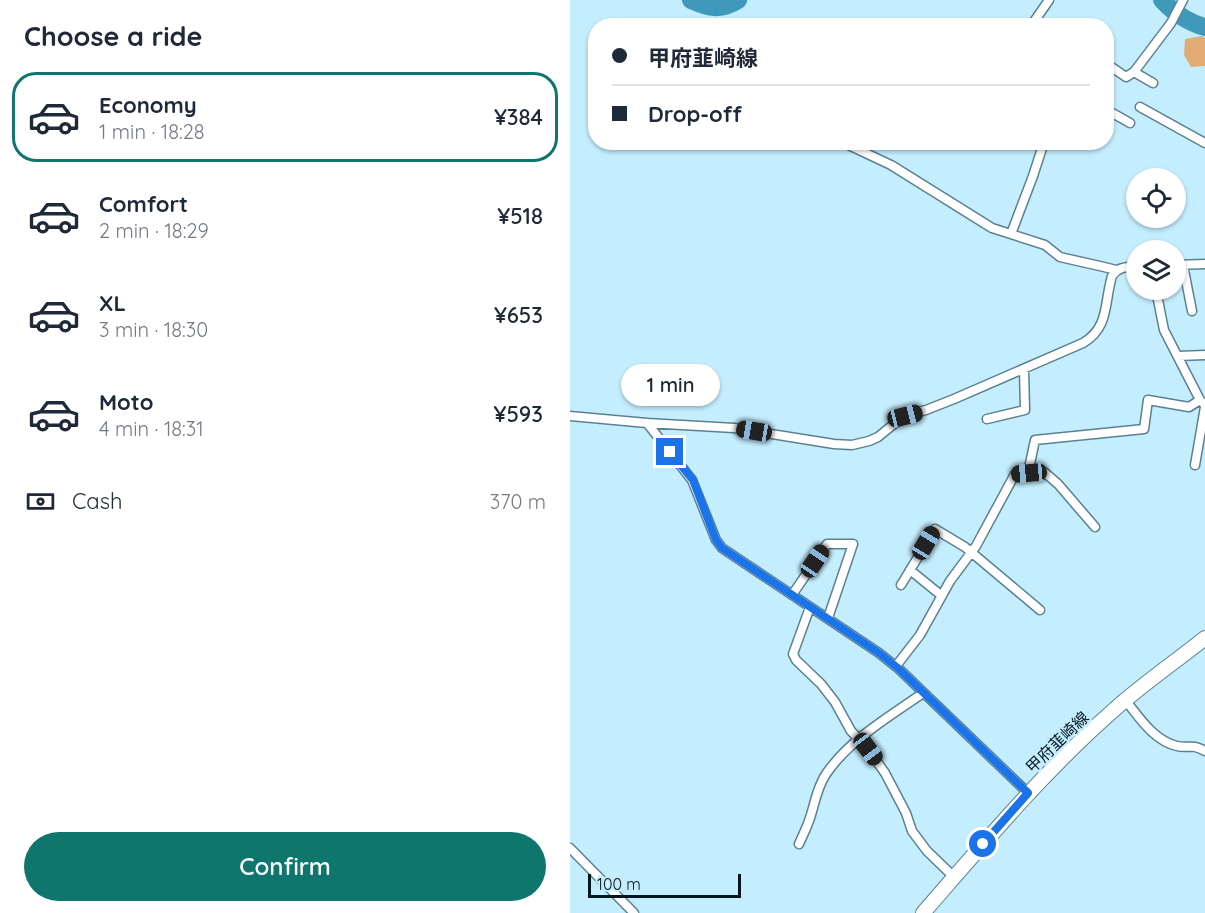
<!DOCTYPE html>
<html lang="en">
<head>
<meta charset="utf-8">
<style>
  body { margin:0; font-family:Quicksand,"Noto Sans JP",sans-serif; background:#f2f2f3; color:#1f2937; height:100vh; display:flex; flex-direction:column; font-size:22px; white-space:nowrap }
  * { box-sizing:border-box; margin:0 }
  p { font-size:20px; color:#747a83 }
  .icon { flex:none; width:33px; height:33px; fill:none; stroke:currentColor; stroke-width:2; stroke-linecap:round; stroke-linejoin:round }
  .map { position:relative; flex:1; overflow:hidden }
  .details { display:flex; flex-direction:column; background:#fff; width:570px }
  .details>* { flex:none }
  .top-card { position:absolute; left:18px; top:18px; width:526px; height:132px; border-radius:24px; box-shadow:0 2px 4px #0004; display:grid; align-content:center; height:132px; padding:0 24px; background:#fff }
  .controls { position:absolute; left:556px; top:168px; display:grid; gap:12px }
  .controls a { display:grid; place-items:center; width:60px; height:60px; border-radius:50%; background:#fff; box-shadow:0 2px 4px #0004; font-size:30px }
  .scale { position:absolute; left:18px; bottom:15px; width:153px; box-sizing:border-box; padding-left:6px; border:3px solid #07161d; border-top:0; font-size:16px; line-height:21px; white-space:nowrap; color:#07161d; -webkit-text-stroke:4px #c4edfe; paint-order:stroke }
  .end { position:absolute; width:27px; height:27px; margin:-14px; border:8px solid #1a73e8; background:#fff; box-shadow:0 0 0 3px #fff }
  .from { border-radius:50% }
  .bubble { position:absolute; height:42px; border-radius:21px; background:#fff; box-shadow:0 2px 4px #0004; font-size:20px; font-weight:600; line-height:42px; text-align:center }
  .car { position:absolute; width:18px; height:36px; margin:-18px -9px; border-radius:8px; box-shadow:0 0 4px 2px #0007; background:linear-gradient(#222 24%,#8ab4d8 0 40%,#222 0 76%,#8ab4d8 0 86%,#222 0) }
  .top-card b { display:flex; align-items:center; gap:21px; height:57px; font-size:22px }
  .top-card b+b { border-top:2px solid #e0e1e3 }
  .top-card i { width:15px; height:15px; background:#1f2937 }
  ul { padding:0; list-style:none }
  li { display:flex; align-items:center; gap:18px; height:90px; margin:0 12px 9px; padding:0 12px; border:3px solid transparent; border-radius:24px }
  li div { flex:1 }
  li b { display:block; font-size:22px }
  li em { font-style:normal; font-weight:600 }
  li.active { border-color:#0f766e }
  li>.icon { width:54px; height:54px; stroke-width:1.5 }
  h2 { padding:0 24px; font-size:27px; line-height:72px }
  .pay { display:flex; align-items:center; gap:15px; height:66px; padding:0 24px; font-size:22px }
  .pay p { margin-inline-start:auto }
  .cta { display:flex; gap:12px; margin-top:auto; padding:12px 24px }
  .cta a { flex:1; height:69px; border-radius:36px; background:#0f766e; color:#fff; font-size:24px; font-weight:600; line-height:69px; text-align:center }
  main { display:flex; flex:1; min-height:0 }
  .map>svg:first-child { display:block }
</style>
</head>
<body>
<main>
<section class="details">
<h2>Choose a ride</h2>
<ul>
<li class="active"><svg class="icon" aria-label="car" viewBox="0 0 24 24"><path d="M5 17H2v-5l4-1 3-4h7l3 4 3 1v5h-3M9 17h6M6 11h13"/><circle cx="7" cy="17" r="2"/><circle cx="17" cy="17" r="2"/></svg><div><b>Economy</b><p>1 min · 18:28</p></div><em>¥384</em></li>
<li><svg class="icon" aria-label="car" viewBox="0 0 24 24"><path d="M5 17H2v-5l4-1 3-4h7l3 4 3 1v5h-3M9 17h6M6 11h13"/><circle cx="7" cy="17" r="2"/><circle cx="17" cy="17" r="2"/></svg><div><b>Comfort</b><p>2 min · 18:29</p></div><em>¥518</em></li>
<li><svg class="icon" aria-label="car" viewBox="0 0 24 24"><path d="M5 17H2v-5l4-1 3-4h7l3 4 3 1v5h-3M9 17h6M6 11h13"/><circle cx="7" cy="17" r="2"/><circle cx="17" cy="17" r="2"/></svg><div><b>XL</b><p>3 min · 18:30</p></div><em>¥653</em></li>
<li><svg class="icon" aria-label="car" viewBox="0 0 24 24"><path d="M5 17H2v-5l4-1 3-4h7l3 4 3 1v5h-3M9 17h6M6 11h13"/><circle cx="7" cy="17" r="2"/><circle cx="17" cy="17" r="2"/></svg><div><b>Moto</b><p>4 min · 18:31</p></div><em>¥593</em></li>
</ul>
<div class="pay"><svg class="icon" aria-label="cash" viewBox="0 0 24 24"><path d="M3 7h18v10H3z"/><circle cx="12" cy="12" r="2"/></svg>Cash<p>370 m</p></div>
<div class="cta"><a>Confirm</a></div>
</section>
<div class="map">
<svg width="635" height="913" viewBox="0 0 635 913">
  <rect width="100%" height="100%" fill="#c4edfe"/>
  <path fill="#e1ac74" d="M632,36l3,2v28l-14,1 -7,-12 1,-16z"/>
  <g fill="none" stroke-linecap="round" stroke-linejoin="round">
    <path stroke="#3e99bb" stroke-width="18" d="M121,0c18,8 30,11 47,0
      M592,0c11,12 27,23 43,27"/>
    <g stroke="#5b8191" stroke-width="11">
      <path id="street" d="M390,26l2,-2 3,2
        M461,26l18,-26
        M537,64l19,13 8,-5 37,-49 12,-23
        M564,72l19,11
        M570,107l65,36
        M537,110l23,13
        M272,142l49,23 101,63 53,17 15,12 44,10 12,3
        M441,234l22,-58 11,-34
        M606,265l29,-1
        M613,265l9,46
        M586,290l8,40 36,70 5,5
        M608,356l27,-1
        M0,416l77,7 87,5 100,16 18,1 17,-4 9,-4 27,-22 21,-5 28,-11 129,-56c27,-16 21,-41 29,-67 6,-9 14,-9 25,-10
        M417,419l38,-9 -1,-41
        M77,423l45,57 24,60 6,8 157,105 20,16 129,124
        M625,465l10,-58
        M458,473l16,-1 14,12 37,43
        M340,570l32,26
        M331,585l34,-56 30,18 75,63
        M222,595l35,-51h26l-25,74
        M240,607l-17,47 3,6 25,24 14,18 16,29 17,18 17,24 21,40 6,18 15,20 27,26
        M326,666l24,-31 30,-54 26,-35 39,-72 13,-1 7,-33 109,-11 4,-29 41,7 11,-7
        M556,701c13,16 28,40 51,45 12,3 14,-3 28,5
        M229,844c4,-9 8,-17 11,-26 5,-15 7,-31 16,-44 24,-35 63,-57 97,-81
        M0,848l64,65"/>
    </g>
    <g stroke="#5b8191" stroke-width="16">
      <path id="primary" d="M353,913c61,-70 121,-142 192,-204 28,-25 60,-47 90,-71"/>
    </g>
    <use href="#street" stroke="#fff" stroke-width="8"/>
    <use href="#primary" stroke="#fff" stroke-width="14"/>
  </g>
  <g fill="none" stroke-linecap="round" stroke-linejoin="round">
    <path stroke="#1a73e8" stroke-width="8" d="M100,452l23,28 23,60 6,8 157,105 20,16 129,124 -45,51"/>
  </g>
  <g text-anchor="middle" stroke-width="5" stroke-linejoin="round" paint-order="stroke">
    <g font-size="16" fill="#07161d" stroke="#c4edfe">
      <text transform="translate(487 742) rotate(-44)" y="6">甲府韮崎線</text>
    </g>
  </g>
</svg>
<div class="controls">
<a><svg class="icon" aria-label="locate" viewBox="0 0 24 24"><circle cx="12" cy="12" r="6"/><path d="M12 2v4M12 18v4M2 12h4M18 12h4"/></svg></a>
<a><svg class="icon" aria-label="layers" viewBox="0 0 24 24"><path d="M12 4l9 5-9 5-9-5zM3 14l9 5 9-5"/></svg></a>
</div>
<div class="scale">100 m</div>
<i class="end from" style="left:413px;top:844px"></i>
<i class="end" style="left:100px;top:452px"></i>
<div class="bubble" style="left:51px;top:364px;width:99px">1 min</div>
<i class="car" style="left:335px;top:416px;rotate:76deg"></i>
<i class="car" style="left:184px;top:431px;rotate:279deg"></i>
<i class="car" style="left:459px;top:473px;rotate:265deg"></i>
<i class="car" style="left:356px;top:543px;rotate:31deg"></i>
<i class="car" style="left:245px;top:561px;rotate:34deg"></i>
<i class="car" style="left:298px;top:749px;rotate:143deg"></i>
<div class="top-card">
<b><i class="from"></i>甲府韮崎線</b>
<b><i></i>Drop-off</b>
</div>
</div>
</main>
</body>
</html>
